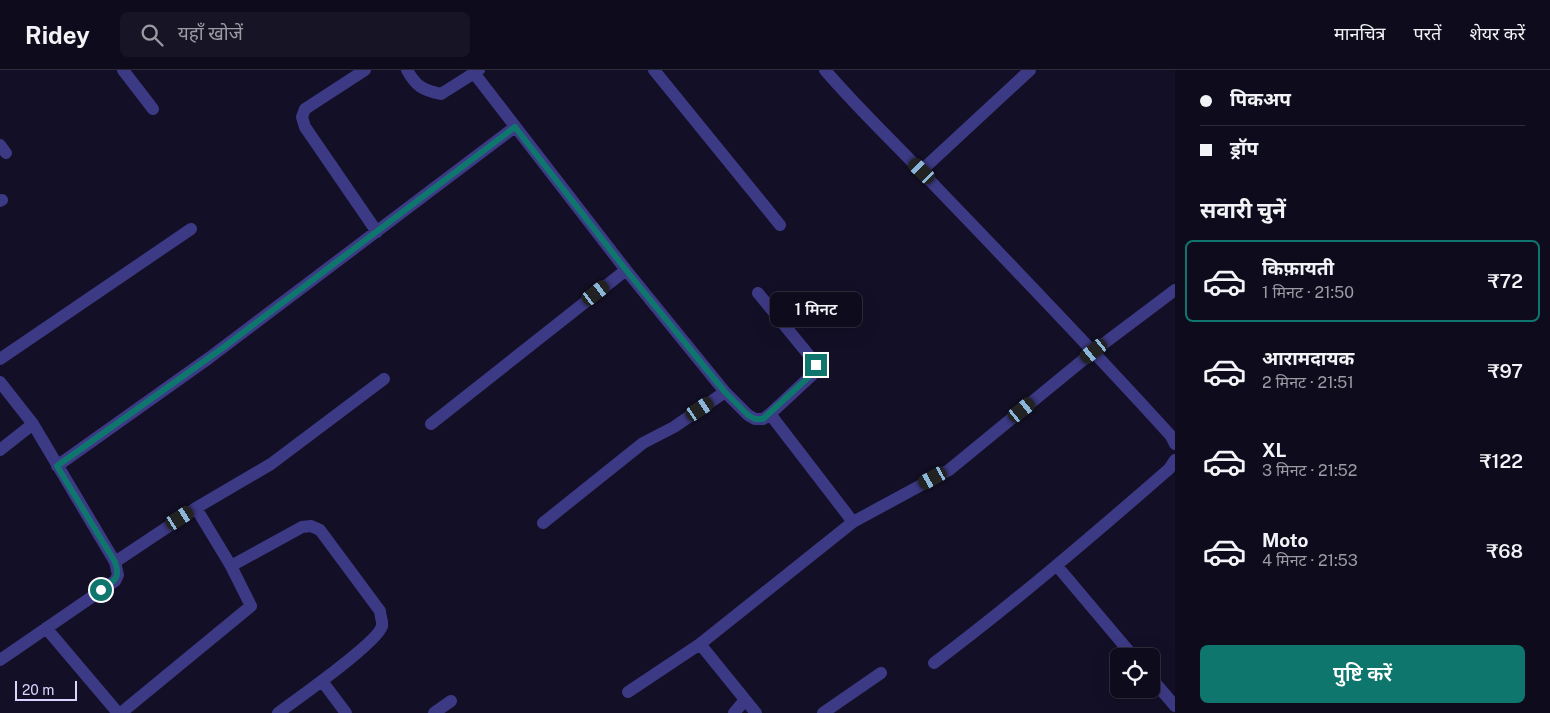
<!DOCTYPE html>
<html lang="hi">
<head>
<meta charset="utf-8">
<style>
  body { margin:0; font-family:"Public Sans","Noto Sans Devanagari",sans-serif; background:#171425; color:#f1f3f6; height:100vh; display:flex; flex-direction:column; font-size:19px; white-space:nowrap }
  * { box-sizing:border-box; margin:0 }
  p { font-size:16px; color:#9b9ba3 }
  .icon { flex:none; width:28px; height:28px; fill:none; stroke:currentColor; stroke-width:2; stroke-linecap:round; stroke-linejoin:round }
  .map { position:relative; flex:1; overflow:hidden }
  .side { display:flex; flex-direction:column; background:#0e0b1c; width:375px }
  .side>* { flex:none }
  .guide { display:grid; align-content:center; height:110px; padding:0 25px; background:#0e0b1c }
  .controls { position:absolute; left:1110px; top:578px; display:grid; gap:10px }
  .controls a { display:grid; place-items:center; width:50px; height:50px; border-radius:8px; background:#0e0b1c; box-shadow:0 5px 20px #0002,0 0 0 1px #2e2b3b; font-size:25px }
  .scale { position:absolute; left:15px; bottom:12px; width:62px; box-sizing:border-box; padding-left:5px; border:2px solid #d9d4ff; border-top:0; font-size:14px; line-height:18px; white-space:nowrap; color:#d9d4ff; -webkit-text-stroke:4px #130f26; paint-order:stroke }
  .end { position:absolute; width:22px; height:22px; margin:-11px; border:6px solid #0f766e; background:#fff; box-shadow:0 0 0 2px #fff }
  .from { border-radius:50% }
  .bubble { position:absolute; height:35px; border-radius:8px; background:#0e0b1c; box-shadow:0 5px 20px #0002,0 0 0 1px #2e2b3b; font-size:16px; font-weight:600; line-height:35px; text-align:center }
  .car { position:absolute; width:15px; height:30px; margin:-15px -8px; border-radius:6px; box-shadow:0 0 4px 1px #0007; background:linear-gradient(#222 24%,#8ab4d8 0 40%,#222 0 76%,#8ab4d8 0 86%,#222 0) }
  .guide b { display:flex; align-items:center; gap:18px; height:48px; font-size:19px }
  .guide b+b { border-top:1px solid #2e2b3b }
  .guide i { width:12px; height:12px; background:#f1f3f6 }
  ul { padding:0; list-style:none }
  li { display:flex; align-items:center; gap:15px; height:82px; margin:0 10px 8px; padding:0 15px; border:2px solid transparent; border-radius:8px }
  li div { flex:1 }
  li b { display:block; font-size:19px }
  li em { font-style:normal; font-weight:600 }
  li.current { border-color:#0f766e }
  li>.icon { width:45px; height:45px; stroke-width:1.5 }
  h2 { padding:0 25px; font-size:22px; line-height:60px }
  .action { display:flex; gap:10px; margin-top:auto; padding:10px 25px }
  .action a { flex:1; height:58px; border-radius:8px; background:#0f766e; color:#fff; font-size:20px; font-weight:600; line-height:58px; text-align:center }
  header { display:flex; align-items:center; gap:30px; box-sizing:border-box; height:70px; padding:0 25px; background:#0e0b1c; border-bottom:1px solid #2e2b3b }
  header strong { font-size:24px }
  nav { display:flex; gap:28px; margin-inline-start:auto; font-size:18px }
  .search { width:350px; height:45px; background:#171425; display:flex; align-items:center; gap:12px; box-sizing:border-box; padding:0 18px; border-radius:8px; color:#9b9ba3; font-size:19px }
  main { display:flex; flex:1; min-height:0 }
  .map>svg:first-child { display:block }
</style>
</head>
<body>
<header>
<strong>Ridey</strong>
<div class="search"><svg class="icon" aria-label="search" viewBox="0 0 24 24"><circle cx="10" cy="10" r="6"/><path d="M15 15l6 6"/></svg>यहाँ खोजें</div>
<nav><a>मानचित्र</a><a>परतें</a><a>शेयर करें</a></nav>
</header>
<main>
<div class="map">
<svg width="1175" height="643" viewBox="0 0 1175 643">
  <rect width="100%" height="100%" fill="#130f26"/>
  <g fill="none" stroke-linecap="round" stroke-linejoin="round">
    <path stroke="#3d3a85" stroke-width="12" d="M123,0l30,39
      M365,0l-60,39 -3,8 3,10 72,105
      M407,0c9,16 15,20 34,24l38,-24
      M654,0l126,155
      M825,0c35,41 75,78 112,118 79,82 158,164 234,248l4,8
      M474,3l152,197 99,122 23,23 7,4h8l7,-5 42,-39c5,-7 4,-10 0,-16l-54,-66
      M0,75l6,8
      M921,101l109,-101
      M0,131l2,-1
      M0,289l191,-130
      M0,312l33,42 82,138 3,13 -3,6 -115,79
      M431,354l195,-154
      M0,380l33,-26
      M57,396l152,-108 306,-231
      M853,452l96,-52 145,-119 81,-61
      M543,453l100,-80 31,-16 51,-35
      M115,492l81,-54 75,-44 113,-85
      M231,496l71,-39 9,-1 9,4 60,81c0,4 3,11 2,15 -4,16 -86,74 -104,87
      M1057,496l76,90
      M46,558l72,85
      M700,574l56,69
      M934,593c81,-61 158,-127 235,-194l6,-9
      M1151,608l24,28
      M322,611l24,32
      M628,622l72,-48 153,-122 -83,-108
      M121,643l130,-107 -20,-40 -35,-58
      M434,643l17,-12
      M734,643l11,-13
      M823,643l58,-40"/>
  </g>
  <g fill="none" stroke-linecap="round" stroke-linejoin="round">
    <path stroke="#0f766e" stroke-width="6" d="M101,520c13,-9 20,-11 14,-28l-58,-96 167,-119 291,-220 111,143 99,122 23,23 7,4h8l49,-45 4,-4v-5"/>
  </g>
</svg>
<div class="controls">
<a><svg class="icon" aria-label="locate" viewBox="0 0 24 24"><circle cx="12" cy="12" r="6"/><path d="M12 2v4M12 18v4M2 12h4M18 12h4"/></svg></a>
</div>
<div class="scale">20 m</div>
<i class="end from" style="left:101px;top:520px"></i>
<i class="end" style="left:816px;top:295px"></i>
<div class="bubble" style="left:770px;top:222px;width:92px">1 मिनट</div>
<i class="car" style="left:922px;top:101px;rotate:314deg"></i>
<i class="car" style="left:596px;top:223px;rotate:52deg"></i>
<i class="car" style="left:1094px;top:281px;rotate:231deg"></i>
<i class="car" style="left:700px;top:339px;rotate:56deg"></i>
<i class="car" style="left:1022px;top:340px;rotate:51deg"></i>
<i class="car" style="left:933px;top:408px;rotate:241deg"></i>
<i class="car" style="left:180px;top:448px;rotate:57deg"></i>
</div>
<section class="side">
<div class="guide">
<b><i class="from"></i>पिकअप</b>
<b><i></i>ड्रॉप</b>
</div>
<h2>सवारी चुनें</h2>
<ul>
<li class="current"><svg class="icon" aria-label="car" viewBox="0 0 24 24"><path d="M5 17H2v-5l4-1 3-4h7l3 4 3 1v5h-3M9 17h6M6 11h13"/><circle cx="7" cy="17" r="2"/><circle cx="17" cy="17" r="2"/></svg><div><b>किफ़ायती</b><p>1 मिनट · 21:50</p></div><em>₹72</em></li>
<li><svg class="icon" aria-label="car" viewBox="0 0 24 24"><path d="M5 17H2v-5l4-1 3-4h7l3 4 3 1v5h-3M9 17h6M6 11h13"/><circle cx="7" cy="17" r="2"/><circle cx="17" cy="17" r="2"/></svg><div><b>आरामदायक</b><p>2 मिनट · 21:51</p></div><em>₹97</em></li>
<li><svg class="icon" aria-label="car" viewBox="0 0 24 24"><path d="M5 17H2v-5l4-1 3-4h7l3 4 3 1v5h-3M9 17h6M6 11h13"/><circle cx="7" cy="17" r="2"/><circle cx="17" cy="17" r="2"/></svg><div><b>XL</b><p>3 मिनट · 21:52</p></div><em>₹122</em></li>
<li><svg class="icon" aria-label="car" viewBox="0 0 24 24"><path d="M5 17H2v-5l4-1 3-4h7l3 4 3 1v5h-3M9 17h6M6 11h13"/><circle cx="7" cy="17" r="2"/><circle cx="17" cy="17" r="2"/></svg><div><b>Moto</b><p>4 मिनट · 21:53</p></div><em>₹68</em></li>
</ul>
<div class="action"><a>पुष्टि करें</a></div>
</section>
</main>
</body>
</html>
